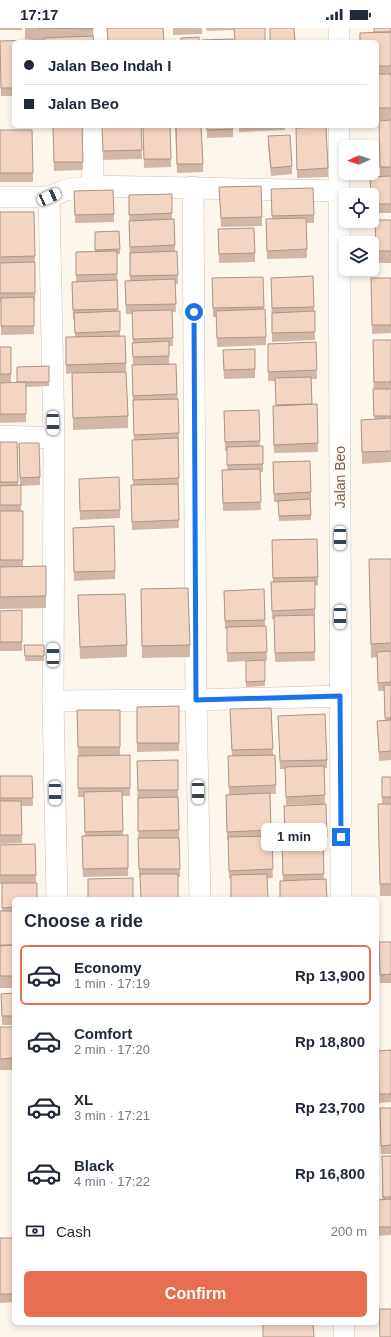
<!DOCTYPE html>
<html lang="en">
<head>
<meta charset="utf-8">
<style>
  body { margin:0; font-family:Helvetica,sans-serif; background:#f2f2f3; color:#1f2937; height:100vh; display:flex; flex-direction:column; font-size:15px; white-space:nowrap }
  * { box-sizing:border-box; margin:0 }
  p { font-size:13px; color:#747a83 }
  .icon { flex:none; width:22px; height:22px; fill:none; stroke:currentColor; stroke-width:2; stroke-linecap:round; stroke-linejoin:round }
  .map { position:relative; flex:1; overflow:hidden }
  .side { position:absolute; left:12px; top:869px; width:367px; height:428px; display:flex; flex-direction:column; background:#fff; border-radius:6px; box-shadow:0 2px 6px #0003 }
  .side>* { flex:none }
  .guide { position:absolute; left:12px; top:12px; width:367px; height:88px; border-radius:6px; box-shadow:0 2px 6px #0003; display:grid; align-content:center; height:88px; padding:0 12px; background:#fff }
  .needle { width:26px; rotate:267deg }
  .fabs { position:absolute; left:339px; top:112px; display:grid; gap:8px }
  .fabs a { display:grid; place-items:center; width:40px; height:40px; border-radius:6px; background:#fff; box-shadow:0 2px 6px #0003; font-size:20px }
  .end { position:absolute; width:18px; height:18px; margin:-9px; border:5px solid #1a73e8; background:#fff; box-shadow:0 0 0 2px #fff }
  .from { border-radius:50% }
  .bubble { position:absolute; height:28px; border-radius:6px; background:#fff; box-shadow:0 2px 6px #0003; font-size:13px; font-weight:800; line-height:28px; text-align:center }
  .car { position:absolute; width:12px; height:24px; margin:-12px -6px; border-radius:5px; box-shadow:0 0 3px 1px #0007; background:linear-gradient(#fff 24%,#345 0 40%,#fff 0 76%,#345 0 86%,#fff 0) }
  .guide b { display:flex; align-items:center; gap:14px; height:38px; font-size:15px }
  .guide b+b { border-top:1px solid #e0e1e3 }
  .guide i { width:10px; height:10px; background:#1f2937 }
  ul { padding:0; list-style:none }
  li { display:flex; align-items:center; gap:12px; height:60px; margin:0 8px 6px; padding:0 4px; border:2px solid transparent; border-radius:6px }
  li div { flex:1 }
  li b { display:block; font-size:15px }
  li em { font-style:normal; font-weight:800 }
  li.active { border-color:#e76f51 }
  li>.icon { width:36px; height:36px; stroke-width:1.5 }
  h2 { padding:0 12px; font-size:18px; line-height:48px }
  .pay { display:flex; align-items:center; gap:10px; height:44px; padding:0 12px; font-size:15px }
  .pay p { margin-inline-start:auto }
  .primary-button { display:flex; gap:8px; margin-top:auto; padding:8px 12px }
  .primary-button a { flex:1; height:46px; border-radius:6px; background:#e76f51; color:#fff; font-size:16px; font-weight:800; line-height:46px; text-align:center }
  .status { display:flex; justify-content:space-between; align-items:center; height:28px; padding:0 20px; background:#fff; direction:ltr }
  .status svg { height:11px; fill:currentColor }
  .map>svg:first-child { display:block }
</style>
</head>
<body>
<div class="status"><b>17:17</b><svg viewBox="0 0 49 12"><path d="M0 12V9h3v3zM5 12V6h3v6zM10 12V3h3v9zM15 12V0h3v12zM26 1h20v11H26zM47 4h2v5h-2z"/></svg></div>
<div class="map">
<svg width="391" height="1309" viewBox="0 0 391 1309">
  <rect width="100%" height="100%" fill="#fdf6ec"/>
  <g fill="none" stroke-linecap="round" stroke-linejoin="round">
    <g stroke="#d1beb0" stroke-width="22">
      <path id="street" d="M339,0v14
        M97,14v-14
        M339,98l2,773
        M92,158l2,-60
        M193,159l3,513 4,199
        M0,169h49l17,-7 26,-4 247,5
        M49,169l5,241 -1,263 4,198
        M0,408l54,2
        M53,673l143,-1 144,-4
        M344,1295v14"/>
    </g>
    <use href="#street" stroke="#fff" stroke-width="21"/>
  </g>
  <path fill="#d1b7a8" d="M0,0h22v2h-22z
    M25,0h68l1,14h-50v-2h-5v2h-25v54h-13l-1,-55 38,-1 -13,-1z
    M173,0h29v6l-29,1z
    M206,0h59l-31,2 -27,1z
    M374,0h17v92h-14v-78l-3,-9z
    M391,92v93h-19v-18l8,-19 -1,-55z
    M109,98h32l1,33 -39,1 -1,-33z
    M143,98l28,33v8l-27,1z
    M175,98l28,38v8l-26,1z
    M207,98h26v11l-26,1z
    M239,98h46v4l-46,2z
    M53,99h29l1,43 -29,1z
    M0,102l33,43v9h-33z
    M268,108l24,30v8l-21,2 -3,-31z
    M296,109l32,31v9l-31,1z
    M261,158l1,40 -41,1 -2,-40z
    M271,161l43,26v8h-8l1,35 -40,1 -1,-31 6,-9z
    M74,163l40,23v8l-39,1z
    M129,167l43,18v6h2l1,32 3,24v9h-3l1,28h-4l1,34h-4v18h7l3,69v9h-1l1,45h-1l1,41 -47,2 -1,-36 2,-9 -1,-37 2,-8 -2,-66 1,-9 -1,-22h1l-1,-29h-6l-1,-24 5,-9z
    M0,184l35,44v45h-1v33l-33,1v-33h-1z
    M375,192h16v43h-15z
    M218,201l37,24v9l-36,1z
    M119,203l1,23h-3l1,57h2v25l6,27v9l-42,1 44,43v12l-55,2 -1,-57 -6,1v-37h9l-1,-18h-1l-1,-37h4v-30l19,-1v-19z
    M313,248l2,64 -43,2 -1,-64z
    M263,249l1,32 2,28v8l-49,2 -1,-30h-3l-1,-39z
    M371,250h20v55l-19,1z
    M373,312h18v122l-29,2 -1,-44 13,-1z
    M316,314l1,37h-6l1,26 5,-1 1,48 -44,1 -1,-38 3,-9 -1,-25h-7v-37z
    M0,319h11v35l-11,1z
    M255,321v29l-31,1 -1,-20z
    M49,338v20l-23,1v35l-26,1v-40l17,-1z
    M259,382l1,36 3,18v8h-3l1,38 -38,1 -1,-33 5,-9v-18h-2l-1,-40z
    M0,414h17l1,44 2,-1 -1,-42 21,34v8l-19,1v25h2v56l23,-1v42l-46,1z
    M273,442l38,22v28l-32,1 -1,-19h-4z
    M79,459l41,23v8l-40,2z
    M73,508l42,35v8l-41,2z
    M272,521l46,28v8l-3,1v32h-1l1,43 -40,1 -1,-43h-2l-1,-37h2z
    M391,531v201l-12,1 -2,-40h8l-1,-30h-6l-1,-34 -6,1 -2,-85z
    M141,561l49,56v12l-48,1z
    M264,561l1,37 2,34 -40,2v-33h-2l-1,-38z
    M78,567l49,50v12l-47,2z
    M0,583l22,31v9h-22z
    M24,617h20v16h-19z
    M265,632v26l-19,1v-26z
    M179,678v45l-42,1v-45z
    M271,680l2,47h2l1,39h-6l1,42 2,42 -44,1 -1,-39h-1l-1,-37 3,-8 -1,-39h4l-2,-38z
    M77,682l43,37v8l-42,1z
    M278,688l49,44v8h-3l1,36 -39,1 -1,-36h-5z
    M130,727v41h-8l1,40 5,-1v41l-45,1 -1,-41h3l-1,-39h-6v-41z
    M137,733l41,29 2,87h-41z
    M0,748h32l1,30h-12l1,37 -22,1z
    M382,749h9v119h-11l-2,-81 4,-11z
    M284,786l43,23v9h-4l1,33 -41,2 -1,-36h3z
    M35,816l1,39 -22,16v89h-14v-77h2v-27h-2v-39z
    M379,914h12v41h-11z
    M14,965v32h-12l-1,-31z
    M0,999h14v43h-14z
    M391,1022v52l-12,1 -1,-52z
    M380,1080h11v46h-10z
    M382,1128h9v79l-14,1v-36l5,-1z
    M0,1210h14v64l-14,1z"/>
  <path fill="#f3d5c3" stroke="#aa9588" d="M38,0h55v1z
    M107,0h56l1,14h-56z
    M234,0h31v14h-30z
    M270,0h24l1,14h-25z
    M374,0h17v4h-17z
    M391,4v34h-14v-24h-17v-9z
    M93,8l1,6h-50v-4z
    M199,9v5h-18v-4z
    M233,11v3h-31v-2z
    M39,12v2h-25v46h-13l-1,-47z
    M377,46h14v34h-14z
    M391,92v47h-11l-1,-46z
    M122,98h19l1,24 -39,1 -1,-24z
    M143,98h27l1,33h-27z
    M176,98h25l2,38h-26z
    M207,98h26v3l-26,1z
    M53,99h29l1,35h-29z
    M326,99l2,41 -31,2 -1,-42z
    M0,102h32l1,43h-33z
    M290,107l2,31 -21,2 -3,-32z
    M391,148v28h-19v-9h-1l-1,-18z
    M261,158l1,31 -41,1 -2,-31z
    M313,160l1,27 -42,1 -1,-27z
    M113,162l1,24 -39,1 -1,-24z
    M172,166v19l-43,2v-20z
    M0,184h34l1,44 -35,1z
    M306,190l1,31 -40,2 -1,-32z
    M174,191l1,26 -45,2 -1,-26z
    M375,192h16v31h-15z
    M254,200l1,25 -36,1 -1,-25z
    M119,203l1,18 -25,1v-18z
    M117,223v23l-41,1v-23z
    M177,223l1,24 -48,1v-23z
    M35,234v31h-35v-30z
    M313,248l1,31 -42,1 -1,-30z
    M263,249l1,30 -51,1 -1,-30z
    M371,250h20v47h-19z
    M175,251l1,25 -50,1 -1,-24z
    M117,252l1,29 -45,1 -1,-28z
    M34,269v29h-33v-28z
    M265,281l1,28 -49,1 -1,-27z
    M172,282l1,28 -40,1 -1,-28z
    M120,283v20l-45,2 -1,-20z
    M315,283v21l-43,1v-20z
    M125,308l1,27 -60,2v-28z
    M373,312h18v42h-17z
    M169,313v15l-36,1 -1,-14z
    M316,314l1,28 -49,2v-28z
    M0,319h11v27h-11z
    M255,321v20l-31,1 -1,-20z
    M176,336l1,30 -44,2 -1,-31z
    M49,338v16h-32v-15z
    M126,344l2,44 -55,2 -1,-45z
    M311,349l1,27 -36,1 -1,-27z
    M26,354v32h-26v-31z
    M373,361h18v27h-17z
    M178,371l1,34 -45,2 -1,-35z
    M317,376l1,39 -44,2 -1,-39z
    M259,382l1,31 -35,1 -1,-31z
    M391,390v33l-29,1 -1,-32z
    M178,410l1,40 -46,2 -1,-40z
    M0,414h17l1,40h-18z
    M19,415h20l1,34 -20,1z
    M263,418v18l-36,1v-18z
    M310,433l1,31 -37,2 -1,-32z
    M260,441l1,33 -38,1 -1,-33z
    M119,449l1,33 -40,1 -1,-32z
    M178,456l1,36 -47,2 -1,-37z
    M21,457v20h-21v-19z
    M310,471l1,16 -32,1 -1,-15z
    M0,483h23v49h-23z
    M114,498l1,45 -41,1 -1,-44z
    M317,511l1,38 -45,1 -1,-38z
    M369,531h22v84l-20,1z
    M46,538v30l-46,1v-30z
    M315,553v28l-43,2 -1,-29z
    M188,560l2,57 -48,1 -1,-57z
    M264,561l1,31 -40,1 -1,-30z
    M125,566l2,51 -47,2 -2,-52z
    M22,582v32h-22v-31z
    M314,587l1,37 -40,1 -1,-37z
    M266,598l1,26 -40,1v-26z
    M24,617h20v11h-19z
    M391,623v31l-13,1 -1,-31z
    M265,632v21l-19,1v-21z
    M384,657h7v33h-6z
    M179,678v37h-42v-36z
    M271,680l2,41 -41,1 -2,-41z
    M77,682h43v37h-42z
    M325,686l2,46 -47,1 -2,-45z
    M391,692v31l-12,1 -2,-31z
    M130,727v33h-52v-32z
    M275,727l1,30 -47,2 -1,-31z
    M178,732v30h-40l-1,-29z
    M324,738l1,29 -39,2 -1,-30z
    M0,748h32l1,22h-33z
    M382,749h9v20h-9z
    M122,763l1,40 -38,1 -1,-40z
    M270,765l1,37 -44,2 -1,-37z
    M178,769l1,33 -41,1v-33z
    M0,773h21l1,34h-22z
    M326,776l1,33 -42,1 -1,-32z
    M378,776h13v80h-11z
    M128,807v33l-45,1 -1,-33z
    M272,808l1,33 -44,2 -1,-34z
    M138,810h41l1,31h-41z
    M35,816l1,31h-36v-30z
    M323,816l1,30 -41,1 -1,-30z
    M140,846h38v25h-37z
    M267,846l1,25h-37v-24z
    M133,850v21h-45v-20z
    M326,851l1,20h-47v-18z
    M2,855h35v16h-23v8l-12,1z
    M0,883h14v34h-14z
    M379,914h12v32l-11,1z
    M14,917v31h-14v-30z
    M14,965v23h-12l-1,-22z
    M0,999h14v31l-14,1z
    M391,1022v44h-12l-1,-43z
    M380,1080h11v37l-10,1z
    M382,1128h9v41h-8z
    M391,1171v28h-14v-27z
    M0,1210h14v56h-14z
    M379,1281h12v28h-11z
    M263,1295h50l1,14h-51z"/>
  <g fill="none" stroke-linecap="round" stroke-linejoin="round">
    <path stroke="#1a73e8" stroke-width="5" d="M194,284l2,388 144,-4 1,141"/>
  </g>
  <g text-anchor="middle" stroke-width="4" stroke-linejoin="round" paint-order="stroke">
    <g font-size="14" fill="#7a5c4d" stroke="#fffaf3">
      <text transform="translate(340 449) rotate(-90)" y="5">Jalan Beo</text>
    </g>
  </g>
</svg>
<div class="fabs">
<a><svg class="needle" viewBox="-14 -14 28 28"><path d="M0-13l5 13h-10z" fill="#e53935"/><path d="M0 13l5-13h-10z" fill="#747a83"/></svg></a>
<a><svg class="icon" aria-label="locate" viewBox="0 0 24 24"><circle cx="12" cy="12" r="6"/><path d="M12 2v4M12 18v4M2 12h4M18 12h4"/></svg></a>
<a><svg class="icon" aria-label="layers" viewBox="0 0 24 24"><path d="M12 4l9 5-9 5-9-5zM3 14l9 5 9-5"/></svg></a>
</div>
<i class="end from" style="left:194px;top:284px"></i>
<i class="end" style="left:341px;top:809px"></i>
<div class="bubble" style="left:261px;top:795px;width:66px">1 min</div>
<i class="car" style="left:49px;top:169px;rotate:66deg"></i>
<i class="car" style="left:53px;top:395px;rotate:179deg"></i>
<i class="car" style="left:340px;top:510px;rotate:180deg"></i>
<i class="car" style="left:340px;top:589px;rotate:180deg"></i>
<i class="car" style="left:53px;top:627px;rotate:0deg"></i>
<i class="car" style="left:198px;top:764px;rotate:179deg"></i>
<i class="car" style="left:55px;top:765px;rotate:179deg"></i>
<div class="guide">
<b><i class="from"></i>Jalan Beo Indah I</b>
<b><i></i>Jalan Beo</b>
</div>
<section class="side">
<h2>Choose a ride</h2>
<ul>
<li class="active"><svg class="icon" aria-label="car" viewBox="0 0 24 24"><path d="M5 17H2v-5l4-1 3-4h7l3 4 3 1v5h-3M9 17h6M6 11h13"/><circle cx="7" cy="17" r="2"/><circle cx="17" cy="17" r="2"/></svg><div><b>Economy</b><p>1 min · 17:19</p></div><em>Rp 13,900</em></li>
<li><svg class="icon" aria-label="car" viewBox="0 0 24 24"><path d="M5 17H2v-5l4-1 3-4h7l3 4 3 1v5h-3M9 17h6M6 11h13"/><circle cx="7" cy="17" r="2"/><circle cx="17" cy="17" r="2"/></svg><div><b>Comfort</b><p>2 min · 17:20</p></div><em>Rp 18,800</em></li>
<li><svg class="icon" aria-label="car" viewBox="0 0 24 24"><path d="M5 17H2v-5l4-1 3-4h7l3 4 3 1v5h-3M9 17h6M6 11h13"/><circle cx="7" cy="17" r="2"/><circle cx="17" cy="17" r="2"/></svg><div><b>XL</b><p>3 min · 17:21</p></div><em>Rp 23,700</em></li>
<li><svg class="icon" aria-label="car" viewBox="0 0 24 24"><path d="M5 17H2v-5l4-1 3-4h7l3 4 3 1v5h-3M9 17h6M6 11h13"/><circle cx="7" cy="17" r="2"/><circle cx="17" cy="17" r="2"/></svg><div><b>Black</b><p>4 min · 17:22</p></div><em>Rp 16,800</em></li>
</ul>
<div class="pay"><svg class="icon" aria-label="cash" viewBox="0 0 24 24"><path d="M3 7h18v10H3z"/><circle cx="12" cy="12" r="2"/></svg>Cash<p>200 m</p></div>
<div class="primary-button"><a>Confirm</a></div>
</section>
</div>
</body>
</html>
